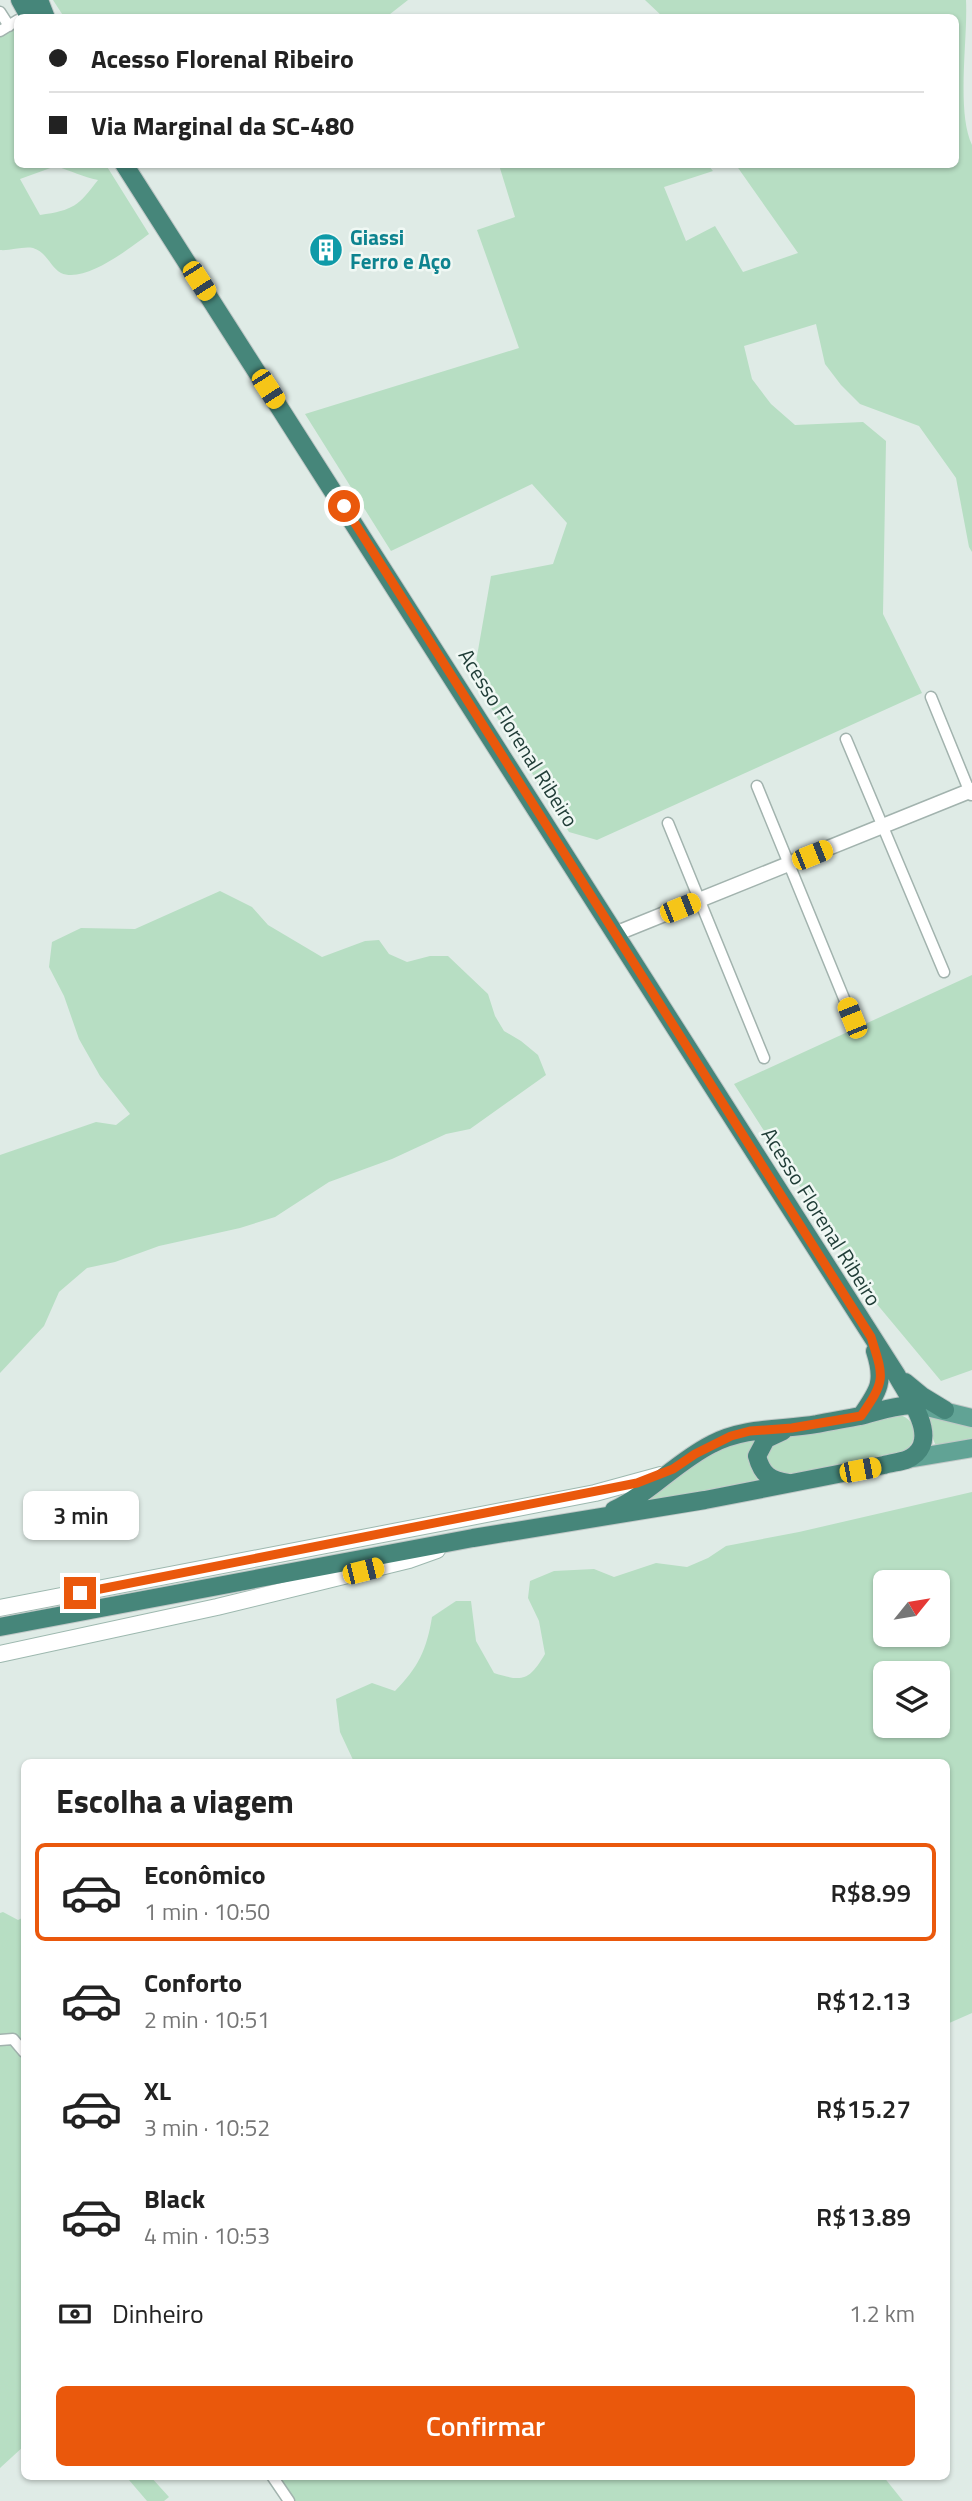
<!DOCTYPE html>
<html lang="pt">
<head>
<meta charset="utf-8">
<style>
  body { margin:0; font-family:"Titillium Web",sans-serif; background:#f6f6f6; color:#222; height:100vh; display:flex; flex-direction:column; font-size:26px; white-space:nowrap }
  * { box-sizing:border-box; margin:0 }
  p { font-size:23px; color:#767676 }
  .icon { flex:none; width:38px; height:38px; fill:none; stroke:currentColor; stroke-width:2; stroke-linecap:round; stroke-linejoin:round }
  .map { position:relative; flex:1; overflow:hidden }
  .sheet { position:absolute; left:21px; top:1759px; width:929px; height:721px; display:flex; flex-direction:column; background:#fff; border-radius:10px; box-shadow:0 2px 5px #0004 }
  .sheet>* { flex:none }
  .banner { position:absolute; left:14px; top:14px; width:945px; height:154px; border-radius:10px; box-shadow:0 2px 5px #0004; display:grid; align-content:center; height:154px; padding:0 35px; background:#fff }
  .needle { width:46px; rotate:60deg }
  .fabs { position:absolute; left:873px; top:1570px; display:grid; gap:14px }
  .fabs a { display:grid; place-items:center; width:77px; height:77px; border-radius:10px; background:#fff; box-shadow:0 2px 5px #0004; font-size:35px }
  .end { position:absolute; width:32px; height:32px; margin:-16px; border:9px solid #ea580c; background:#fff; box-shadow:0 0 0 4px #fff }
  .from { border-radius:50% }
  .bubble { position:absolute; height:49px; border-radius:10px; background:#fff; box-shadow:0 2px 5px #0004; font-size:23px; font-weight:600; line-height:49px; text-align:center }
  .car { position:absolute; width:21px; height:42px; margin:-21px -10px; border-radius:9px; box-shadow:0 0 5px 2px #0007; background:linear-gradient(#f5c518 24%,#345 0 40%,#f5c518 0 76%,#345 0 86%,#f5c518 0) }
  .banner b { display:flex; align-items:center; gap:24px; height:66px; font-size:26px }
  .banner b+b { border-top:2px solid #e0e0e0 }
  .banner i { width:18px; height:18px; background:#222 }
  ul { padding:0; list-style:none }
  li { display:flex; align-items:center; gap:21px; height:98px; margin:0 14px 10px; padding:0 21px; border:4px solid transparent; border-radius:10px }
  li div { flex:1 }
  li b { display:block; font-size:26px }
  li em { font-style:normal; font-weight:600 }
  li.active { border-color:#ea580c }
  li>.icon { width:63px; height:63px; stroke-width:1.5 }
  h2 { padding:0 35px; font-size:32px; line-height:84px }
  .pay { display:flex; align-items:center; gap:18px; height:77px; padding:0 35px; font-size:26px }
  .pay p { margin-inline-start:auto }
  .primary-button { display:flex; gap:14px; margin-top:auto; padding:14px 35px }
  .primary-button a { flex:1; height:80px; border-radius:10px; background:#ea580c; color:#fff; font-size:28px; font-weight:600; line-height:80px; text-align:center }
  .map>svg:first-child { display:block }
</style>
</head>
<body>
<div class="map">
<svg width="972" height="2501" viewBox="0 0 972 2501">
  <rect width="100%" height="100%" fill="#dfebe6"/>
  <path fill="#b7dec3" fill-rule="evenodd" d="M53,0h355l-23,18 -321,-1z
    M645,0h321c2,40 -10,111 6,145v407l-3,-5 -13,-69 -37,-52 -59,-22 -19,-19 -16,-21 -9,-40 -72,22 8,33 19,25 24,21 68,-3 23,19 -3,173 39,79 -325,147 -28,-8 -96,-153 18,-103 62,-12 14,-41 -35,-39 -141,67 -86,-137 214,-66 -42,-118 38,-13 -16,-52h209l5,6 -49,16 22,54 29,-15 28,46 55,-19 -62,-88 220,-1v-146l-293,-1z
    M17,29l1,135 88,1 43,69c-18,13 -64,50 -88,39 -11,-6 -14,-21 -28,-25 -10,-2 -23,3 -33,2v-214zM56,166c15,5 27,11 42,14 -20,26 -24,30 -58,35l-20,-36z
    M220,891l32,16 16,18 54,32 43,-16 14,-1 10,14 18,8 23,-6h18l40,38 7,22 9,15 17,10 17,14 8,20 -76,54 -24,5 -54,25 -63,23 -54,35 -35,11 -81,18 -44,16 -28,6 -28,24 -15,34 -44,47v-218l96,-33 20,3 14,-11 -30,-38 -21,-37 -15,-43 -15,-29 3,-25 29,-14 54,1z
    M972,975v395l-31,11 -70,-84 -137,-213z
    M922,1413l50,13v12l-36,8z
    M898,1414c19,6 22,24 7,37l-122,25 -7,-3 -10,-11v-16l6,-6z
    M756,1434l-5,19 6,27 -111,22 -1,-3 49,-39z
    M972,1492v521l-25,11v-262h-593l-14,-30 -4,-33 36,-16 23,8c23,-23 32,-42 37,-74l24,-16h15l5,40 18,32c29,9 35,8 51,-19l-6,-33 -11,-23 2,-17 24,-10 40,-2 20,8 42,-14 31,4 21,-9 18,-12 73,-14zM886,1582h52v52h-52zM886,1673h52v53h-52z
    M3,1912l15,8 6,-3v122h-10l10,13v394l-24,22v-555z
    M133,2476h17l19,21 -5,4h-17l-18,-21z
    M272,2476h611l20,25h-614z"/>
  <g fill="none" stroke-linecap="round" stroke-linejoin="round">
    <g stroke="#a2b3ae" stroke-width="13">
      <path id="minor" d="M0,12l9,14
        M0,31l18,-11
        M931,697l40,98
        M846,739l98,233
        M757,786l95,232
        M668,823l96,235
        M0,2040l13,-1 11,13
        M272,2476l17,25"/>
    </g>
    <g stroke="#a2b3ae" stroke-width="17">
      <path id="tertiary" d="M615,934l357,-144"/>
    </g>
    <g stroke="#9db8af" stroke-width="18">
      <path id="secondary" d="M0,1608l595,-115 66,-18
        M0,1654l217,-47 192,-47 28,-10"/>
    </g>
    <g stroke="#c0c8c7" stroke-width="20">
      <path id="primary" d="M931,1408l41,10
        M908,1459l64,-11"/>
    </g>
    <g stroke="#c0c8c7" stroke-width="20">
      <path id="trunk" d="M20,0l10,18
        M39,0l7,18
        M905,1382l17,14 23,14
        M861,1416c18,-26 24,-34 14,-65
        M783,1431l-17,8 -9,17c5,19 13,24 31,27
        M614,1510c36,-17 62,-48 98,-66 32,-17 70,-14 105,-20 14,-3 29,-5 43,-8 19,-5 32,-10 52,-11
        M0,1627l473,-89 232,-38 179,-35c7,-2 15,-3 22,-5 39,-17 2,-63 -10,-86l-772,-1210"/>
    </g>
    <use href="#minor" stroke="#fff" stroke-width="10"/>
    <use href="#tertiary" stroke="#fff" stroke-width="14"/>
    <use href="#secondary" stroke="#fff" stroke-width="16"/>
    <use href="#primary" stroke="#61a395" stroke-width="18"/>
    <use href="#trunk" stroke="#46867a" stroke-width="18"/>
  </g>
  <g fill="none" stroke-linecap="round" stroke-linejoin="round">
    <path stroke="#ea580c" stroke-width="9" d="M80,1593l557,-110 36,-14 22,-15 36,-18 19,-5 42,-3 69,-12c25,-36 23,-38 10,-79l-527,-831"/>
  </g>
  <defs>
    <g id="building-disc" transform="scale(1.75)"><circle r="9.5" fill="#0f9aa8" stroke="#f0f8f4"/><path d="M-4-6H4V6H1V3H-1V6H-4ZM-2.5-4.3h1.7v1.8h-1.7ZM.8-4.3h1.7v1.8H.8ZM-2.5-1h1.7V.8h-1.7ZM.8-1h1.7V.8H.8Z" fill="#fff"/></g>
  </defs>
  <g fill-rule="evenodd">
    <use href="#building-disc" x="326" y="250"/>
  </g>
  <g text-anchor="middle" stroke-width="5" stroke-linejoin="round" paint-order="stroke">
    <g font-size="21" font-weight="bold" fill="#0d838f" stroke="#f0f8f4" text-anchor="start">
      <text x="350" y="245">Giassi<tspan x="350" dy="24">Ferro e Aço</tspan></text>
    </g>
    <g font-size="21" fill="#1f3c36" stroke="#f0f8f4">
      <text transform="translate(518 738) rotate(58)" y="7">Acesso Florenal Ribeiro</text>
      <text transform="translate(821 1217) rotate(58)" y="7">Acesso Florenal Ribeiro</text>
    </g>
  </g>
</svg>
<div class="fabs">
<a><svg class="needle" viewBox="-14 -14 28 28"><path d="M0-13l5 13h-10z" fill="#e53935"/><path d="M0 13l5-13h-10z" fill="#767676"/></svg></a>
<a><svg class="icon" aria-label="layers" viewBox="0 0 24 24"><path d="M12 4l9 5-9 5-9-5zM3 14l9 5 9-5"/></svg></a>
</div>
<i class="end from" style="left:344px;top:506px"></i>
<i class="end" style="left:80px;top:1593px"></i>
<div class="bubble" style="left:23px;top:1491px;width:116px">3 min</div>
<i class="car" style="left:199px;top:281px;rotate:147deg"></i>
<i class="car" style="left:268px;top:389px;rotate:147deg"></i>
<i class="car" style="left:812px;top:855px;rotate:68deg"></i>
<i class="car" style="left:680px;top:908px;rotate:68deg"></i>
<i class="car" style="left:852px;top:1018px;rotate:338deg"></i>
<i class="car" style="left:860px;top:1470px;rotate:79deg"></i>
<i class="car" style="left:363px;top:1571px;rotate:76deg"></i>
<div class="banner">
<b><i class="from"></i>Acesso Florenal Ribeiro</b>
<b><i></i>Via Marginal da SC-480</b>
</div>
<section class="sheet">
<h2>Escolha a viagem</h2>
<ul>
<li class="active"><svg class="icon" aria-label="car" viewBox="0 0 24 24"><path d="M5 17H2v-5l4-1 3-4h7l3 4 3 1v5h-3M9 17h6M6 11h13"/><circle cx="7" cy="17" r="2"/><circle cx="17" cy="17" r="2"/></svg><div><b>Econômico</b><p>1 min · 10:50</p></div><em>R$8.99</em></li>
<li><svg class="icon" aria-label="car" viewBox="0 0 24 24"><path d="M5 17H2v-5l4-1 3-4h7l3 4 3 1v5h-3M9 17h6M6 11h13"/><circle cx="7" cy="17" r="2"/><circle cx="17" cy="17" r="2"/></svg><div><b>Conforto</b><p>2 min · 10:51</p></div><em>R$12.13</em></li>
<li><svg class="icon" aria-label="car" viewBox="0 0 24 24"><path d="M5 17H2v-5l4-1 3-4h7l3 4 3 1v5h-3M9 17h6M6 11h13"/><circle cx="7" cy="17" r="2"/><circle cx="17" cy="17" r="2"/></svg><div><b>XL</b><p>3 min · 10:52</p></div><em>R$15.27</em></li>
<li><svg class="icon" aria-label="car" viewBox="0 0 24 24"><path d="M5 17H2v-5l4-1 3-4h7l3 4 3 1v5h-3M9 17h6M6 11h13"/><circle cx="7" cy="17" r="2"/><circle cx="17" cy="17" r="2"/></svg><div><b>Black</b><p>4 min · 10:53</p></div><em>R$13.89</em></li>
</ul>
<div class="pay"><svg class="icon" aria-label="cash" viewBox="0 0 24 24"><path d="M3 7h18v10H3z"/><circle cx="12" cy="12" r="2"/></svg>Dinheiro<p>1.2 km</p></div>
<div class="primary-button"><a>Confirmar</a></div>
</section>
</div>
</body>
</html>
